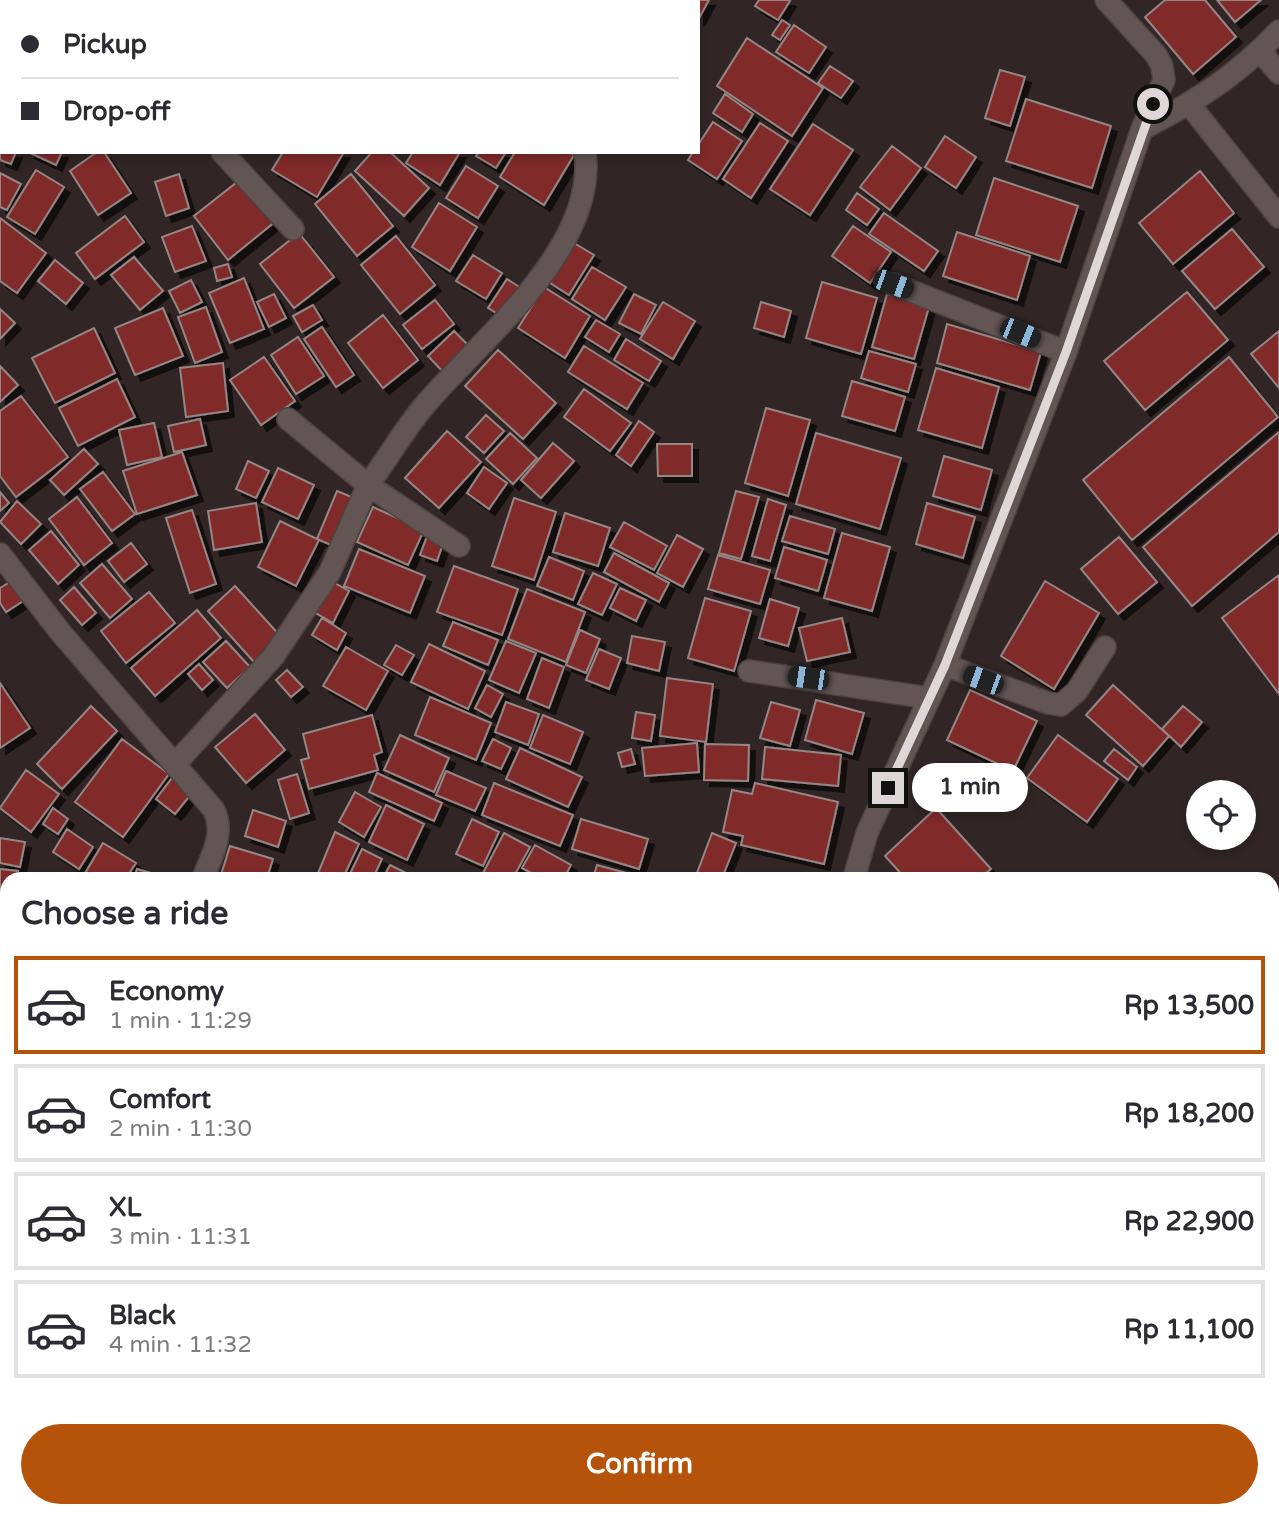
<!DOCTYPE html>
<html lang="en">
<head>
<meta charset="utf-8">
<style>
  body { margin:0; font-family:"Varela Round",sans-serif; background:#f7f7f7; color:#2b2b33; height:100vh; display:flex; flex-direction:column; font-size:26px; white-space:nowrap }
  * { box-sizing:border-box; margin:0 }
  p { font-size:23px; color:#7c7c81 }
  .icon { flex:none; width:38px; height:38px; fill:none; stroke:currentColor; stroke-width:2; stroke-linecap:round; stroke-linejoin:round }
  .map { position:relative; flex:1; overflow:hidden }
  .drawer { position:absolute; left:0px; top:872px; width:1279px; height:646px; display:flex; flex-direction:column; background:#fff; border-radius:21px 21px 0 0; box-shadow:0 4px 10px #0003 }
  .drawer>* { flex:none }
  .banner { position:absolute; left:0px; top:0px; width:700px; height:154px; box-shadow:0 4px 10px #0003; display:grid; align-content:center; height:154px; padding:0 21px; background:#fff }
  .buttons { position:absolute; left:1186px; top:780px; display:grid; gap:14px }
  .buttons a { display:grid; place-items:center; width:70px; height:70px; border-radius:50%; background:#fff; box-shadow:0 4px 10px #0003; font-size:35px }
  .end { position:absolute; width:32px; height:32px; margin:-16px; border:9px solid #dfd7d7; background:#111; box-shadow:0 0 0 4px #111 }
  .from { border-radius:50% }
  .bubble { position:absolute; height:49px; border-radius:24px; background:#fff; box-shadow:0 4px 10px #0003; font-size:23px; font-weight:700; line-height:49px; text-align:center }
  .car { position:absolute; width:21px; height:42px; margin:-21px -10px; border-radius:9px; box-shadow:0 0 5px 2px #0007; background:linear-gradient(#222 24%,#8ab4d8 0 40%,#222 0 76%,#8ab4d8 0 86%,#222 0) }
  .banner b { display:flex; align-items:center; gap:24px; height:66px; font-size:26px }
  .banner b+b { border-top:2px solid #e1e1e2 }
  .banner i { width:18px; height:18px; background:#2b2b33 }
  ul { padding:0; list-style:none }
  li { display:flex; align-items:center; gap:21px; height:98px; margin:0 14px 10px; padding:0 7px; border:4px solid #e1e1e2; border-radius:0px }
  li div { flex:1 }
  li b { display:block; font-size:26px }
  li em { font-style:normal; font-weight:700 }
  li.on { border-color:#b45309 }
  li>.icon { width:63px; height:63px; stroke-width:1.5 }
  h2 { padding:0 21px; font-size:32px; line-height:84px }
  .cta { display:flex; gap:14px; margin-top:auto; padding:14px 21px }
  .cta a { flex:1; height:80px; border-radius:42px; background:#b45309; color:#fff; font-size:28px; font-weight:700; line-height:80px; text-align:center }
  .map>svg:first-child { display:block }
</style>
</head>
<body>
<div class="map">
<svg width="1279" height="1516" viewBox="0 0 1279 1516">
  <defs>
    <filter id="shadow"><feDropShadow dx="6" dy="6" stdDeviation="0" flood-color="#0009"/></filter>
  </defs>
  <rect width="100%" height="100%" fill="#312625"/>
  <path fill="#802a29" stroke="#948685" stroke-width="2" filter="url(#shadow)" d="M103,0h74l-74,2z
    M414,0h53l-54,2z
    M522,0h55l-1,2z
    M647,0h62l-11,20v-18z
    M759,0h29l2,1 -12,19 -23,-14z
    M1165,0h40l31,37 -43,37 -48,-57z
    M1217,0h44l-26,22z
    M782,20l8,5 -10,15 -8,-5z
    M794,25l32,22 -17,26 -33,-21z
    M0,36l2,1v57h-2z
    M747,38l76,50 -31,48 -75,-50z
    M830,66l23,15 -12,17 -23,-15z
    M1000,70l25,7 -15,49 -25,-8z
    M725,94l28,20 -11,18 -29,-19z
    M1026,99l85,27 -19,62 -86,-27z
    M713,122l29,19 -25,38 -29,-19 5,-8h5v-7z
    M760,123l28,18 -37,57 -28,-19z
    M813,124l40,26 -43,65 -40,-26z
    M0,133l2,19h14l-5,12 -11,-4z
    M945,136l31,21 -20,31 -31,-21z
    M892,146l29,22 -31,42 -30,-23z
    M28,152h34l-6,13z
    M97,152h7l27,41 -33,22 -28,-44z
    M283,152h61l-27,45 -45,-27z
    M372,152h18l39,36 -25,28 -49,-45z
    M413,152h47l-20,33 -34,-22z
    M479,152h27l-10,16 -20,-12z
    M515,152h54l5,3 -30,50 -44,-28z
    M466,166l32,20 -20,32 -32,-20z
    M36,170l28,17 -29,47 -28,-17z
    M1200,171l34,42 -61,51 -34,-41z
    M0,173l21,11 -14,26 -7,-3z
    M179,174l10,34 -23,8 -11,-34z
    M351,174l42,52 -36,30 -42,-52z
    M994,178l84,28 -18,56 -84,-27z
    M241,179l35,42 -48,39 -34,-44z
    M857,193l22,16 -12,16 -21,-15z
    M439,203l38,24 -27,44 -38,-24z
    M884,213l54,38 -14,20 -55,-37z
    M125,216l19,26 -49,37 -19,-26z
    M0,218l46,35 -29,40 -17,-12z
    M192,226l14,35 -31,11 -13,-35z
    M853,226l38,26 -21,31 -38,-27z
    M1232,229l32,38 -49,42 -33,-38z
    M957,232l73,24 -13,44 -74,-24z
    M299,233l35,44 -40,31 -34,-44z
    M396,236l39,49 -35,29 -39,-49z
    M574,243l20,12 -25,40 -19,-12z
    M473,255l29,18 -16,26 -30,-18z
    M134,257l29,34 -23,19 -29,-35z
    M55,260l28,23 -17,21 -28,-23z
    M228,264l4,13 -15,4 -3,-13z
    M592,267l34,20 -21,33 -33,-21z
    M244,278l20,51 -34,14 -21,-50z
    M507,279l17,11 -18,29 -18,-11z
    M191,280l11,22 -22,11 -11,-22z
    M822,282l55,16 -16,56 -55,-16z
    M544,287l46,29 -25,42 -47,-30z
    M1187,292l41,48 -83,70 -41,-49z
    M274,294l12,24 -17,9 -12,-25z
    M634,294l22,11 -15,29 -22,-11z
    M887,294l42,13 -15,52 -42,-12z
    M435,300l19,24 -32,25 -19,-24z
    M663,302l32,19 -22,38 -33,-20z
    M761,302l30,9 -7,26 -30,-9z
    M313,305l9,15 -20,12 -9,-16z
    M206,307l16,45 -27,11 -17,-46z
    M163,308l20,48 -48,19 -20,-47z
    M0,309l15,14 -15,16z
    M383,315l35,45 -35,28 -35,-45z
    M596,320l24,14 -11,18 -24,-15z
    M947,324l94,28 -11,38 -93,-27z
    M322,327l32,48 -18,12 -32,-48z
    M94,328l21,45 -60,30 -23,-45z
    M454,331l19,19 -27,25 -18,-19z
    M1279,331v57l-28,-34z
    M298,337l26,39 -28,18 -25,-39z
    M626,339l35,22 -12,20 -35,-21z
    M584,346l59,37 -16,26 -59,-37z
    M498,350l58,53 -33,36 -58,-53z
    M869,351l47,13 -8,28 -47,-14z
    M264,357l31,44 -34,24 -31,-45z
    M1229,357l49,60 -146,123 -49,-60z
    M223,363l5,48 -42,6 -6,-49z
    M0,366l18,19 -18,17z
    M936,368l63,19 -17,61 -64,-18z
    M117,379l18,38 -57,29 -19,-38z
    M852,381l53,16 -10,34 -53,-15z
    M584,389l47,34 -21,28 -46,-34z
    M21,396l47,61 -52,40 -16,-21v-65z
    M766,408l44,12 -22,76 -43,-13z
    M486,415l18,16 -20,22 -18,-16z
    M200,419l6,26 -32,7 -6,-26z
    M639,421l15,11 -23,34 -15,-11z
    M154,423l8,34 -35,8 -8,-35z
    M447,431l34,31 -42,46 -34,-30z
    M1279,432v100l-87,74 -49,-59z
    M510,433l27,25 -24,26 -27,-25z
    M816,433l85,25 -21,71 -84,-25z
    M553,443l21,18 -33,37 -20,-18z
    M657,444h35v32h-34z
    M84,449l14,15 -34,31 -14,-15z
    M182,452l15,43 -60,19 -14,-43z
    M944,456l48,14 -11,40 -48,-14z
    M248,461l21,10 -13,27 -20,-9z
    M484,467l23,16 -18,26 -22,-16z
    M278,468l36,17 -16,34 -36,-17z
    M103,472l32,42 -23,17 -32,-42z
    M337,491l22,9 -21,48 -21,-9z
    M736,491l23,6 -18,62 -22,-6z
    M0,492l9,11 -9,8z
    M77,497l35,46 -28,22 -35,-46z
    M514,498l42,14 -22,68 -42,-14z
    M768,499l18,6 -16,56 -18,-5z
    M17,501l24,23 -20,20 -21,-22z
    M256,503l6,39 -48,8 -6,-39z
    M927,503l48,14 -12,41 -47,-14z
    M373,507l51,23 -16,35 -51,-23z
    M192,510l24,74 -26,9 -24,-75z
    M565,513l45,15 -12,38 -45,-14z
    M790,516l45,13 -7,25 -46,-13z
    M280,521l39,19 -23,46 -38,-19z
    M624,522l43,24 -13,24 -44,-23z
    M51,531l28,34 -21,19 -29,-34z
    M429,531l16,7 -8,23 -17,-6z
    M842,533l48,14 -18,64 -48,-13z
    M677,535l26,14 -20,38 -26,-14z
    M1119,537l38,45 -39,32 -37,-45z
    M131,543l16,21 -23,18 -16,-21z
    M784,547l43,13 -9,31 -43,-13z
    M359,549l66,27 -15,37 -66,-27z
    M614,553l55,30 -10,19 -55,-30z
    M718,555l52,15 -10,34 -52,-15z
    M549,557l35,14 -11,29 -36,-14z
    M102,564l30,35 -22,19 -30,-35z
    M454,566l64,23 -16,46 -65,-23z
    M593,573l24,11 -15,31 -24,-11z
    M1279,575v119l-57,-76z
    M331,581l18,10 -16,32 -19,-11z
    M1045,581l54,32 -45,76 -53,-33z
    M10,582l13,19 -17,11 -6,-9v-15z
    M235,586l47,52 -28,24 -46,-51z
    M74,587l22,26 -14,12 -22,-25z
    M620,588l26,12 -10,21 -26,-13z
    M527,589l58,23 -19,50 -58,-23z
    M149,592l26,31 -49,40 -25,-32z
    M705,598l46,13 -17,60 -46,-13z
    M770,599l29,9 -11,38 -29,-8z
    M197,610l24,28 -66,58 -24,-28z
    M322,618l24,15 -9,17 -25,-15z
    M842,618l8,34 -43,9 -8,-33z
    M453,622l45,18 -10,25 -45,-19z
    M580,630l20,9 -14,34 -20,-8z
    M632,636l33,6 -6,29 -32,-8z
    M226,641l24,26 -23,21 -24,-26z
    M506,641l30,12 -17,40 -30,-13z
    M429,644l56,27 -17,38 -57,-27z
    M396,645l18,10 -12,20 -18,-10z
    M346,647l42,24 -22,39 -43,-24z
    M599,649l22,9 -12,31 -23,-9z
    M542,658l22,9 -15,41 -22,-9z
    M199,664l14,16 -11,10 -14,-16z
    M287,670l16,17 -12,10 -15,-17z
    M667,678l46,6 -7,58 -46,-6z
    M0,683l30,45 -30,20z
    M487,685l16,9 -12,23 -16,-9z
    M1113,685l56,51 -26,30 -57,-51z
    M970,690l67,31 -24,50 -66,-31z
    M430,697l61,26 -15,37 -61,-25z
    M816,700l48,13 -12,41 -47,-14z
    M506,702l33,12 -11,31 -33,-13z
    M771,702l29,8 -10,36 -30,-8z
    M91,706l26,25 -55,58 -25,-25z
    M1183,706l19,16 -21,25 -19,-18z
    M636,712l19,3 -4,26 -19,-3z
    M255,714l30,36 -39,33 -31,-36z
    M372,715l10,37 -8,3 4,15 -69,19 -8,-29 8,-2 -6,-24z
    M543,715l40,17 -13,32 -40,-16z
    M400,735l49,23 -15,34 -50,-22z
    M1058,735l60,44 -31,43 -60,-44z
    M122,739l47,35 -46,63 -48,-35z
    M493,739l18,9 -10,21 -19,-8z
    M697,743l2,29 -54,4 -3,-28z
    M705,744l44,1 -1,36 -44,-1z
    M765,747l76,8 -3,31 -76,-7z
    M520,748l62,29 -14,30 -62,-28z
    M631,749l4,15 -13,3 -4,-14z
    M1114,749l23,18 -9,13 -24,-19z
    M26,770l33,24 -28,38 -31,-24z
    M446,771l40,17 -11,23 -39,-16z
    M377,773l65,30 -8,18 -65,-29z
    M297,774l12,39 -19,6 -12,-39z
    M172,778l20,15 -17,21 -19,-15z
    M494,783l79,32 -13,31 -78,-31z
    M755,783l83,19 -14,62 -83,-19 2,-9 -20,-4 9,-42 20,4z
    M355,792l26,15 -17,30 -25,-15z
    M386,805l38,19 -17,36 -38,-18z
    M53,808l15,11 -10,15 -15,-10z
    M936,808l55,61 -11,9h-75l-20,-22z
    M253,810l33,11 -8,26 -33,-11z
    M472,819l27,13 -16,34 -27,-12z
    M581,819l67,20 -9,30 -67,-20z
    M67,829l26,18 -14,22 -26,-17z
    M335,832l24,12 -16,34h-27z
    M504,833l26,14 -17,31h-25l-6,-3z
    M712,833l24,10 -14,35 -25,-5z
    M0,838l25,4 -5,25 -20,-4z
    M103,843l33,20 -10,15h-35l-7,-3z
    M535,845l36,20 -7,13h-23l-19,-10z
    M230,846l43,13 -6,19h-47z
    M362,849l20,10 -9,19h-25z
    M390,865l18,9 -2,4h-23z
    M597,865l33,9 -1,4h-36z
    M0,869l18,2 -1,7h-10v29l-7,-1z
    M137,869l31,9h-34z
    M1279,986v72l-7,-7v-58z
    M7,1081v52l-7,-1v-21z
    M0,1174l7,2v22l-7,-2z
    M0,1301l7,3v47l-7,-3z
    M3,1355l4,1v32l-7,-3v-22z
    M1279,1487v29h-30l6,-6h17v-17z
    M7,1508v2h34l-2,6h-36z
    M49,1510h13l11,5 -27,1z
    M88,1510h58l-3,6h-58z
    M151,1510h30l10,6h-44z
    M234,1510h38l-4,6h-39z
    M295,1510h48l-6,6h-37z
    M439,1510h35l4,6h-47z
    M536,1510h50l5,6h-61z
    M669,1510h72l-6,6h-60z
    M1026,1510h48l5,6h-59z"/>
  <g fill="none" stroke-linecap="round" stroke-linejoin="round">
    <g stroke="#4c4342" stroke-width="24">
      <path id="minor" d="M286,0l6,2
        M259,2l1,-2
        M384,2l1,-2
        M620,2l1,-2
        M1260,51l19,22
        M1189,104l90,113
        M1142,129c56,-29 93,-52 137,-98
        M222,152l71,77
        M893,284l173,68
        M459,546l-91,-61c21,-28 39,-61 63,-87 55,-62 167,-154 154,-246
        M0,554l61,79 153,177c11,24 -2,45 -11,68
        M945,665l103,38 13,2 16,-14 28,-44
        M749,671l180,27
        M175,764l98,-107 57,-85 38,-87 -80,-66
        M854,878l13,-45 78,-168 121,-313 76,-223 22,-49 -2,-14 -6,-11 -50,-55
        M0,1487l7,-14
        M378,1516l4,-6"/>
    </g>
    <g stroke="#4c4342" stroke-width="24">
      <path id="major" d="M1272,1213l7,-6
        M962,1516l6,-6"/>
    </g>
    <use href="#minor" stroke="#625554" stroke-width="21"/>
    <use href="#major" stroke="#ae6e6a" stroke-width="21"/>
  </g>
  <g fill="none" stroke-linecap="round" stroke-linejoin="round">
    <path stroke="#dfd7d7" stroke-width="9" d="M888,788l57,-123 121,-313 87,-248"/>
  </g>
</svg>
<div class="buttons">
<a><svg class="icon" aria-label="locate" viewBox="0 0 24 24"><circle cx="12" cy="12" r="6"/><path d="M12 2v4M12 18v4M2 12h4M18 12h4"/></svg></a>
</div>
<i class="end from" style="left:1153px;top:104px"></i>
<i class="end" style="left:888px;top:788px"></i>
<div class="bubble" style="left:912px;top:763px;width:116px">1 min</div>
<i class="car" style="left:893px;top:284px;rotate:110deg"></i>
<i class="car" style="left:1020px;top:333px;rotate:112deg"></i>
<i class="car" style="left:808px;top:678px;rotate:278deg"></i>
<i class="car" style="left:983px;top:680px;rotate:290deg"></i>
<div class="banner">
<b><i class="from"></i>Pickup</b>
<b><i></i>Drop-off</b>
</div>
<section class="drawer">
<h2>Choose a ride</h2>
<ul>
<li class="on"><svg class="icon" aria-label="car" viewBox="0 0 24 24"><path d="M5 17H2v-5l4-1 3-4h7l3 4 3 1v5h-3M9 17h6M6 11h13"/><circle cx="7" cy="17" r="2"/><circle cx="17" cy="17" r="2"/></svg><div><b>Economy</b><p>1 min · 11:29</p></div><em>Rp 13,500</em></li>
<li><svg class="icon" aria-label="car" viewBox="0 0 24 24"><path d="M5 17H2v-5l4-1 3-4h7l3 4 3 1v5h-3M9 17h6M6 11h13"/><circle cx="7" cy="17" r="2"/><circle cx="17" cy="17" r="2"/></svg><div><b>Comfort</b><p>2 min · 11:30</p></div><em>Rp 18,200</em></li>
<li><svg class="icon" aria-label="car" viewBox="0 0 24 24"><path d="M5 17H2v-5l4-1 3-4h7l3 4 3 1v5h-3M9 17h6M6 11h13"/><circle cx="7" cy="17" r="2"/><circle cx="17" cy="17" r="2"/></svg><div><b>XL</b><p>3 min · 11:31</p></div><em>Rp 22,900</em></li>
<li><svg class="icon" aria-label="car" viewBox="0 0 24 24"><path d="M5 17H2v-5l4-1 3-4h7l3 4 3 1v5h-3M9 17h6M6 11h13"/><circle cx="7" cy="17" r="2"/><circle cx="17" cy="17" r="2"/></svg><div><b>Black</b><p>4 min · 11:32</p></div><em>Rp 11,100</em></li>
</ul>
<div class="cta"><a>Confirm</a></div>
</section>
</div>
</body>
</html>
